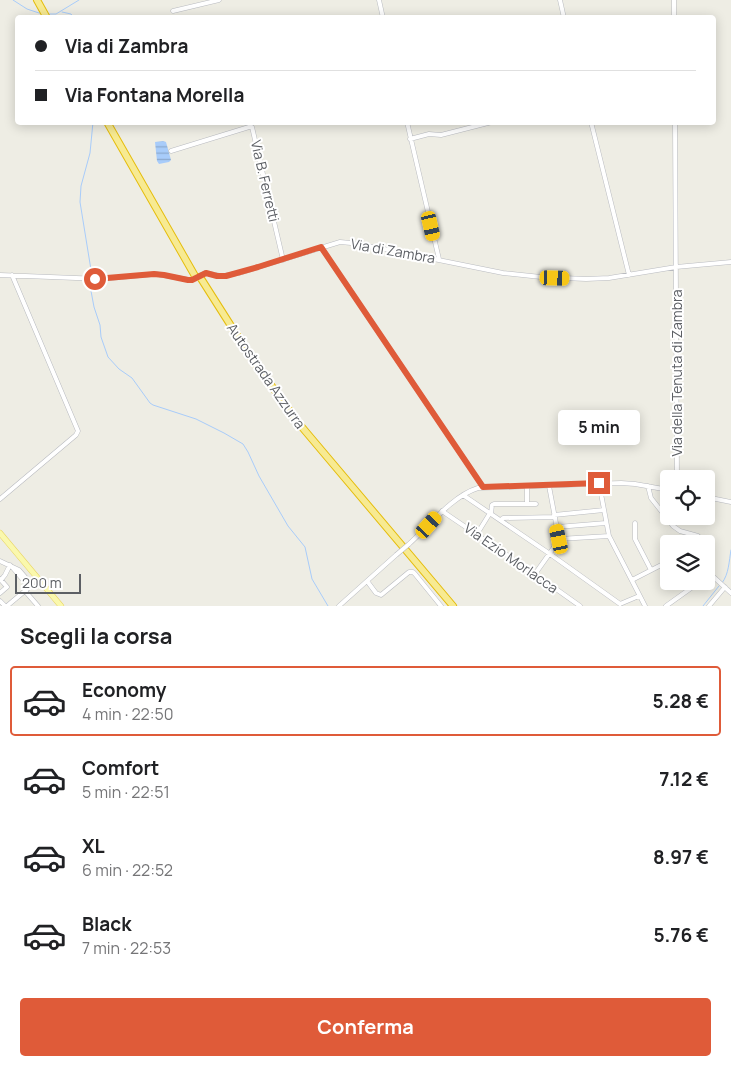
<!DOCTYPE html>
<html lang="it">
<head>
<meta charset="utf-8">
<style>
  body { margin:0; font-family:Manrope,sans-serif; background:#f2f2f2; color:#202124; height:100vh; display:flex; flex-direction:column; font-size:19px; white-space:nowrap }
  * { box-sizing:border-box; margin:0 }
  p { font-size:16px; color:#757577 }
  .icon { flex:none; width:28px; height:28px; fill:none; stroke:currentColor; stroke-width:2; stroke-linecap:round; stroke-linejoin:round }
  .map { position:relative; height:606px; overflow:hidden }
  .panel { display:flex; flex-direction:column; background:#fff; flex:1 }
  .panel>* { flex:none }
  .top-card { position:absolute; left:15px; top:15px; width:701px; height:110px; border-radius:5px; box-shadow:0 2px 12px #0003; display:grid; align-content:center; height:110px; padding:0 20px; background:#fff }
  .tools { position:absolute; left:660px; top:470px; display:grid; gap:10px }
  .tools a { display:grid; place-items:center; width:55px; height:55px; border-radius:5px; background:#fff; box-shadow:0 2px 12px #0003; font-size:25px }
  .scale { position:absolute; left:15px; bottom:12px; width:66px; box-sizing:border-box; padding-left:5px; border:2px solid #5c5f64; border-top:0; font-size:14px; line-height:18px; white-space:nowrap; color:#5c5f64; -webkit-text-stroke:4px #fff; paint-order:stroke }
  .end { position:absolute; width:22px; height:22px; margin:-11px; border:6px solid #df5b39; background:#fff; box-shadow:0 0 0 2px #fff }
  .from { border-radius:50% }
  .bubble { position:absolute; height:35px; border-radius:5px; background:#fff; box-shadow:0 2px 12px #0003; font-size:16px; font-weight:700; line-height:35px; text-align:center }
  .car { position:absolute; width:15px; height:30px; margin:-15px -8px; border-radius:6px; box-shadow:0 0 4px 1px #0007; background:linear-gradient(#f5c518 24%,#345 0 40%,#f5c518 0 76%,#345 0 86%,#f5c518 0) }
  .top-card b { display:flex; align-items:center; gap:18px; height:48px; font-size:19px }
  .top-card b+b { border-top:1px solid #e0e0e0 }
  .top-card i { width:12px; height:12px; background:#202124 }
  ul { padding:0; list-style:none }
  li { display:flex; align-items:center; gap:15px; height:70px; margin:0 10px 8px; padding:0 10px; border:2px solid transparent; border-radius:5px }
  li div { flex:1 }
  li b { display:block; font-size:19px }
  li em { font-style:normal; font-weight:700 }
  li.current { border-color:#df5b39 }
  li>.icon { width:45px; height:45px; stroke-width:1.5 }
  h2 { padding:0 20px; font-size:22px; line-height:60px }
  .primary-button { display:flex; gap:10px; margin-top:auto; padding:10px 20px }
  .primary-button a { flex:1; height:58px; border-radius:5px; background:#df5b39; color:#fff; font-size:20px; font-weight:700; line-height:58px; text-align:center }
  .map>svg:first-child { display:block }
</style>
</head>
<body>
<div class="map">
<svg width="731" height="606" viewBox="0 0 731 606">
  <defs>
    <pattern id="water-rules" width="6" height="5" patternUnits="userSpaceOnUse" patternTransform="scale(1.25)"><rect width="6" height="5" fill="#a8ccfa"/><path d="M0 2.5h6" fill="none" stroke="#8ca9ce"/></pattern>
  </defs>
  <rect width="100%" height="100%" fill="#eeede4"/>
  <path fill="url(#water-rules)" d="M163,141l3,1 5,18 -2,2 -10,2 -2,-3 -2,-19z"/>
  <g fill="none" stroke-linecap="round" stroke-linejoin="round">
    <path stroke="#a8ccfa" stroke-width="1" d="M13,0l14,9 15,5
      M62,12l9,2 3,4
      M48,14h8l23,-14
      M92,276l-12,-74 1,-16 9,-33 3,-31
      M92,280l-1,11 3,16 6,18 1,12 7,20 11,12 13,9 18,25 3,2 43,14 28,14 19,11 5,8 11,24 29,50 17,21 7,32 16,27
      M722,583c7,-9 7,-22 9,-33
      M703,606l16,-20"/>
    <g stroke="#b9bbc0" stroke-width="5">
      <path id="minor" d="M379,0l4,18
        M560,0l4,18
        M674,0v18
        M173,11l46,-11
        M407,122l32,137
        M591,122l38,153
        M675,122l2,357
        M410,139l19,-5 12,1 51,-13
        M171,151l78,-24h3l31,133
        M321,247l162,240
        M0,275l101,4 55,-5 34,6 15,-7 17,3 17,-3 101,-31 11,1 33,6 119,24 38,4 45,2 23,-1 67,-11 55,-5
        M599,483l10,53 36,70
        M648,486l3,12 22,28 7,5 18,5
        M463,495l87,59 70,50
        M706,497l25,5
        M0,499l76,-64 2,-4 -66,-156
        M527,504h9
        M442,511l93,63 45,32
        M491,514l1,-9 2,-1h33v-18
        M554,515l50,-5
        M501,520l2,-2 52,-1
        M635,523v16l16,31
        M557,527l49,-4
        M477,534l13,-21
        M559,539l50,-3
        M409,544c20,-18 43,-48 69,-56l143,-5 14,1 34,6
        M0,561l19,9 13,15 -25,21
        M12,567l17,20
        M706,570l25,23
        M535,574l22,-31 2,-4 -10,-53
        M0,579l7,8 -7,6
        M1,580l4,-5 5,-10
        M632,580l37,-19
        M367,581l9,12 5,2 28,-23h4l2,2 26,32
        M25,591l13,15
        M0,601l5,5
        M620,604l19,-8
        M339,606l57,-51
        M666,606l35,-25
        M709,606l16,-19"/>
    </g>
    <g stroke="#e9d562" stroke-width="6">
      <path id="major" d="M0,533l61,73"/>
    </g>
    <g stroke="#e5bd0d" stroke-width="8">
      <path id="highway" d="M37,0l10,18
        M107,122l88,154
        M200,277l52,82 49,67 152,180"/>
    </g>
    <use href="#minor" stroke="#fff" stroke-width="4"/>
    <use href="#major" stroke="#faf8ad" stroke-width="5"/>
    <use href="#highway" stroke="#f7ea92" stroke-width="6"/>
    <g stroke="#b9bbc0" stroke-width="5" stroke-linecap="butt">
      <path id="minor-bridge" d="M396,555l13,-11"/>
    </g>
    <g stroke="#e5bd0d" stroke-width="8" stroke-linecap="butt">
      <path id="highway-bridge" d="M195,276l2,2"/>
    </g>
    <use href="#minor-bridge" stroke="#fff" stroke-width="4"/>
    <use href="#highway-bridge" stroke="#f7ea92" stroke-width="6"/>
  </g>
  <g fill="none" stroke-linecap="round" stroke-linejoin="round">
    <path stroke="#df5b39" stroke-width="6" d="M95,279l59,-5 10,1 24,5h4l14,-7 11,3h9l32,-9 63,-20 162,240 116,-4"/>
  </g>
  <g text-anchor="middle" stroke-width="4" stroke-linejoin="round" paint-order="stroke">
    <g font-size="14" fill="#5c5f64" stroke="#fff">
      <text transform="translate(265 181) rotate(77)" y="5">Via B. Ferretti</text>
      <text transform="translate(393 251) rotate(10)" y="5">Via di Zambra</text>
      <text transform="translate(677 373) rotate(-90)" y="5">Via della Tenuta di Zambra</text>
      <text transform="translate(266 376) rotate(55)" y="5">Autostrada Azzurra</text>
      <text transform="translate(511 558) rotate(35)" y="5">Via Ezio Morlacca</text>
    </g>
  </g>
</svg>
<div class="tools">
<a><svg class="icon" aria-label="locate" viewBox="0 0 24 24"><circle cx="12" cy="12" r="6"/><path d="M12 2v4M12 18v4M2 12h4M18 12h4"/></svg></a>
<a><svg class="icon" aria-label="layers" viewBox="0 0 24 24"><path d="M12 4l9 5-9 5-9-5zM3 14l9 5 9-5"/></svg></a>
</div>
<div class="scale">200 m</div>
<i class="end from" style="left:95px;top:279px"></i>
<i class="end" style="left:599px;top:483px"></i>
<div class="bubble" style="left:558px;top:410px;width:82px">5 min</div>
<i class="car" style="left:431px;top:226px;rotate:167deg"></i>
<i class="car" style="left:555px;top:278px;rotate:92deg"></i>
<i class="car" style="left:429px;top:525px;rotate:42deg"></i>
<i class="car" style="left:559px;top:539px;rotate:348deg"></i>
<div class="top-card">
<b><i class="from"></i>Via di Zambra</b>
<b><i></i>Via Fontana Morella</b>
</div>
</div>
<section class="panel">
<h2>Scegli la corsa</h2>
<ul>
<li class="current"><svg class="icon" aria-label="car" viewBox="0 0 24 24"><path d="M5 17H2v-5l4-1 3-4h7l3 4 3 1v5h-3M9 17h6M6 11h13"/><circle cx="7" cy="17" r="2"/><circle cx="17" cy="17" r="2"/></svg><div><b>Economy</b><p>4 min · 22:50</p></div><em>5.28 €</em></li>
<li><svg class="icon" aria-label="car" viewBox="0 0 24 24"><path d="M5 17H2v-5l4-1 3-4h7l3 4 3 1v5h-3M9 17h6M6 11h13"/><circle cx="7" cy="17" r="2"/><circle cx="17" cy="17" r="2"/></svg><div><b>Comfort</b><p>5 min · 22:51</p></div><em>7.12 €</em></li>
<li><svg class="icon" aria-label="car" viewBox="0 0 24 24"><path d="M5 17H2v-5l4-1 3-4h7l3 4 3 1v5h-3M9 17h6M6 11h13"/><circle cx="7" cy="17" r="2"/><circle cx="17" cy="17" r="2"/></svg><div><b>XL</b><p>6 min · 22:52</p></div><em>8.97 €</em></li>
<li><svg class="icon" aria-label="car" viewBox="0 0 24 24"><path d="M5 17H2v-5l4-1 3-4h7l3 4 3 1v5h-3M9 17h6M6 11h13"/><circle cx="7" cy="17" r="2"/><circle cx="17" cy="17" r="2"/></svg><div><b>Black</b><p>7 min · 22:53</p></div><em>5.76 €</em></li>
</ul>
<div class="primary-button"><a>Conferma</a></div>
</section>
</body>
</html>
